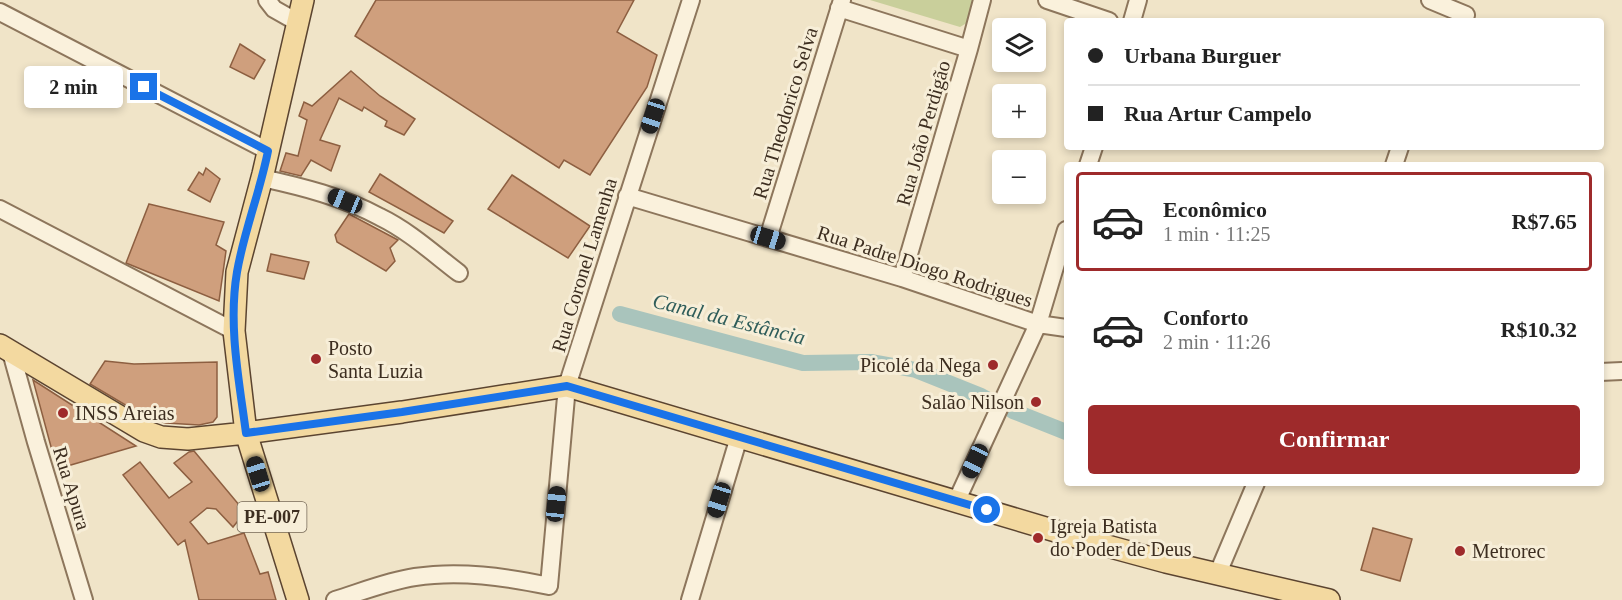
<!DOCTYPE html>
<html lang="pt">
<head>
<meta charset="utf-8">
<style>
  body { margin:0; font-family:Georgia,serif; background:#f2f2f2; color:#222; height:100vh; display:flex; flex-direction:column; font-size:22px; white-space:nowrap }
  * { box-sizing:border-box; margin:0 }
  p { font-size:20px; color:#767676 }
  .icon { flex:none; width:33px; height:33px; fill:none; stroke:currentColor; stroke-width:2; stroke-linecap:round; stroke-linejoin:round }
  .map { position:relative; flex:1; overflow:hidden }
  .panel { position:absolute; left:1064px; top:162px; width:540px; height:324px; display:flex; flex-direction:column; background:#fff; border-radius:6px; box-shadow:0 3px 9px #0003 }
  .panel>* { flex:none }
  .top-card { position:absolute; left:1064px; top:18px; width:540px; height:132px; border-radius:6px; box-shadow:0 3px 9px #0003; display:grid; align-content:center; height:132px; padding:0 24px; background:#fff }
  .controls { position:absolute; left:992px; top:18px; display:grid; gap:12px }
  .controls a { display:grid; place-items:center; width:54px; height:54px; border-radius:6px; background:#fff; box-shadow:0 3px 9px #0003; font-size:30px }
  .end { position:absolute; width:27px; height:27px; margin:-14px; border:8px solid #1a73e8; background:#fff; box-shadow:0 0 0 3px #fff }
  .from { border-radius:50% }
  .bubble { position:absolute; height:42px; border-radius:6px; background:#fff; box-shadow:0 3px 9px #0003; font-size:20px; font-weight:600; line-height:42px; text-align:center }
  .car { position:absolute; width:18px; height:36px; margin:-18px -9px; border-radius:8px; box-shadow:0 0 4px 2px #0007; background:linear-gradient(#222 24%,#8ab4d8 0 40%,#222 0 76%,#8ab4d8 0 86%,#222 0) }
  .top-card b { display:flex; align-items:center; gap:21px; height:57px; font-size:22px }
  .top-card b+b { border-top:2px solid #e0e0e0 }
  .top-card i { width:15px; height:15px; background:#222 }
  ul { padding:10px 0 0; list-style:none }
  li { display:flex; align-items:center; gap:18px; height:99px; margin:0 12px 9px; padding:0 12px; border:3px solid transparent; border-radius:6px }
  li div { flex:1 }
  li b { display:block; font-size:22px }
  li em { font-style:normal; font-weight:600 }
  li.current { border-color:#9e2a2b }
  li>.icon { width:54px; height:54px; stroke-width:1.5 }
  .cta { display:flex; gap:12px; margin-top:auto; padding:12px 24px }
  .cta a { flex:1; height:69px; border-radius:6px; background:#9e2a2b; color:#fff; font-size:24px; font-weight:600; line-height:69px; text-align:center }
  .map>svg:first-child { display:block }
</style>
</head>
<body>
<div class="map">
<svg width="1622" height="600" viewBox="0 0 1622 600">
  <rect width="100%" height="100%" fill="#f0e4c8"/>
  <path fill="#c9cf9b" d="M870,0h108l-8,21 -10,6z"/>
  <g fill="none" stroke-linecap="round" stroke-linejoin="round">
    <path stroke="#a9c4bc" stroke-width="16" d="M620,314l183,49 69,-1 44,8 65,26 18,10
      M1013,411l53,21"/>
  </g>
  <path fill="#cf9f7d" stroke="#8d5f41" stroke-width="1.5" d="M376,0h258l-17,32 40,23 -10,32 -57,88 -26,-15 -5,8 -204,-132z
    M240,44l25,16 -11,19 -24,-12z
    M351,71l29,25 35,23 -11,16 -19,-9 2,-5 -23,-14 -2,4 -23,-13 -19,42 20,6 -9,25 -20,-11 -10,16 -21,-5 6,-18 12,3 9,-36 -8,-4 5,-14 8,4z
    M206,168l14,11 -10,23 -22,-12 11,-18 4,3z
    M380,174l73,47 -9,12 -75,-41z
    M512,175l78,51 -22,32 -80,-49z
    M149,204l75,18 -8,23 10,6 -7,50 -93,-38z
    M349,214l49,26 -8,8 5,13 -9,10 -49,-29 -2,-7z
    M271,254l38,8 -5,17 -37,-8z
    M105,361l29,3 83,-2v55l-4,5 -14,3 -33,-2 -17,-4 -59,-35z
    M33,380l103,66 -79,23z
    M194,451l51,61 -12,15 -17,-18 -9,-1 -17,14 18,22 36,-11 16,41 8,-2 8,28h-77l-14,-60 -7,5 -55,-70 17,-13 29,36 23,-16 -18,-19 15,-11z
    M1373,528l39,11 -12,42 -39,-11z"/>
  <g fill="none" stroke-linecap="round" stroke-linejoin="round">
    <g stroke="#8d765c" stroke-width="20">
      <path id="minor" d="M267,0l7,9 23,13
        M1047,0l62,21
        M1430,0l36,15
        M839,8l130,41
        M0,12l268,139
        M1132,21l6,-21
        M1088,165l6,-18
        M1394,165l6,-18
        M262,178c41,9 81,19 118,39 29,14 54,37 79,56
        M627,196l275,82 136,46 28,4
        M0,209l234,122
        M768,238l74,-238
        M902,278l67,-229 13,-49
        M11,352l25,90 48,158
        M1600,372l22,-1
        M957,500l81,-176 28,-94
        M1218,573l38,-90
        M335,600c26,-8 53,-19 80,-23 45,-7 90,0 134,9l18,-200 124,-386
        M690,600l49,-163"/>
    </g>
    <g stroke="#5b4430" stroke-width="24">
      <path id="major" d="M0,345l144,86 17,6 27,2 58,-6 156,-21 165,-26 529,157 70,19 163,38
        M298,600l-52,-167 -12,-102 3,-59 26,-98 40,-174"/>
    </g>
    <use href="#minor" stroke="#faf1dc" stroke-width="16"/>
    <use href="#major" stroke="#f3d9a0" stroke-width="21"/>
  </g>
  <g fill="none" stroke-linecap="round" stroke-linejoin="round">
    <path stroke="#1a73e8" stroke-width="8" d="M144,87l124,64c-8,41 -24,80 -31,121 -9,53 2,108 9,161l156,-21 165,-26 420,124"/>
  </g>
  <g fill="#9e2a2b" stroke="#f7eed8" stroke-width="2">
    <circle cx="316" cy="359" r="6"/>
    <circle cx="993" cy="365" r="6"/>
    <circle cx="1036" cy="402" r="6"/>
    <circle cx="63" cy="413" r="6"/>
    <circle cx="1038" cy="538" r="6"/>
    <circle cx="1460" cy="551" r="6"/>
  </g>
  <g text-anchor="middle" stroke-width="6" stroke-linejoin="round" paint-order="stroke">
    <rect fill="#f7eed8" stroke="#756857" stroke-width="1.5" x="237.5" y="502" width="69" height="30" rx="4.5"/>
    <g font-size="18" font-weight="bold" fill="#3d2e20">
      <text x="272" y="523">PE-007</text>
    </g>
    <g font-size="20" fill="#3d2e20" stroke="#f7eed8">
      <text transform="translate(785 113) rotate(-73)" y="7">Rua Theodorico Selva</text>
      <text transform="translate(923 133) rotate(-74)" y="7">Rua João Perdigão</text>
      <text transform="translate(584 265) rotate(-73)" y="7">Rua Coronel Lamenha</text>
      <text transform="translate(925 266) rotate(18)" y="7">Rua Padre Diogo Rodrigues</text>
      <text transform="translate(72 488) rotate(73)" y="7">Rua Apura</text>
    </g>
    <g font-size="20" fill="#3d2e20" stroke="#f7eed8" text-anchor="start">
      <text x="328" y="355">Posto<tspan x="328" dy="23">Santa Luzia</tspan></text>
      <text x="981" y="372" text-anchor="end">Picolé da Nega</text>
      <text x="1024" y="409" text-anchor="end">Salão Nilson</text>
      <text x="75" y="420">INSS Areias</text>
      <text x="1050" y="533">Igreja Batista<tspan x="1050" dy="23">do Poder de Deus</tspan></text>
      <text x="1472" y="558">Metrorec</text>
    </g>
    <g font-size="21" font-style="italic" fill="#2f5d5a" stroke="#f7eed8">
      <text transform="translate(729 319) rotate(14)" y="7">Canal da Estância</text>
    </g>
  </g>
</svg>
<div class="controls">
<a><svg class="icon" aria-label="layers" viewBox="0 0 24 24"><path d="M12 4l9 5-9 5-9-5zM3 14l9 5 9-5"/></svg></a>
<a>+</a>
<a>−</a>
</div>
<i class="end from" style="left:987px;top:510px"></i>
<i class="end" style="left:144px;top:87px"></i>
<div class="bubble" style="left:24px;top:66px;width:99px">2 min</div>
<i class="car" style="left:653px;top:116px;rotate:198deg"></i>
<i class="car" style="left:345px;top:201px;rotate:292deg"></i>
<i class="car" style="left:768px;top:238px;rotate:107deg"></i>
<i class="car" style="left:975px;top:461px;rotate:205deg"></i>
<i class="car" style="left:258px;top:474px;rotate:343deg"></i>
<i class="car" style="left:719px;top:500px;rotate:197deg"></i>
<i class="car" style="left:556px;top:504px;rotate:6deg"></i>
<div class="top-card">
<b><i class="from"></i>Urbana Burguer</b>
<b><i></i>Rua Artur Campelo</b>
</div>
<section class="panel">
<ul>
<li class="current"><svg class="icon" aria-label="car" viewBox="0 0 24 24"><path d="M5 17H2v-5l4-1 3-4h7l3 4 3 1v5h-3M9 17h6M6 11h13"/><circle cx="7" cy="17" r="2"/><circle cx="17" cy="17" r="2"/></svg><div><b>Econômico</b><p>1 min · 11:25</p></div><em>R$7.65</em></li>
<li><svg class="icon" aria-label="car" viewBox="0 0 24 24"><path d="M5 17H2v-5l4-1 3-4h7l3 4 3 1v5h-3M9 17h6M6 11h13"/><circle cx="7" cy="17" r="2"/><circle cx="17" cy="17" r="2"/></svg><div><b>Conforto</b><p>2 min · 11:26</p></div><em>R$10.32</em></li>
</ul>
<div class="cta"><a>Confirmar</a></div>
</section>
</div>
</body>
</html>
